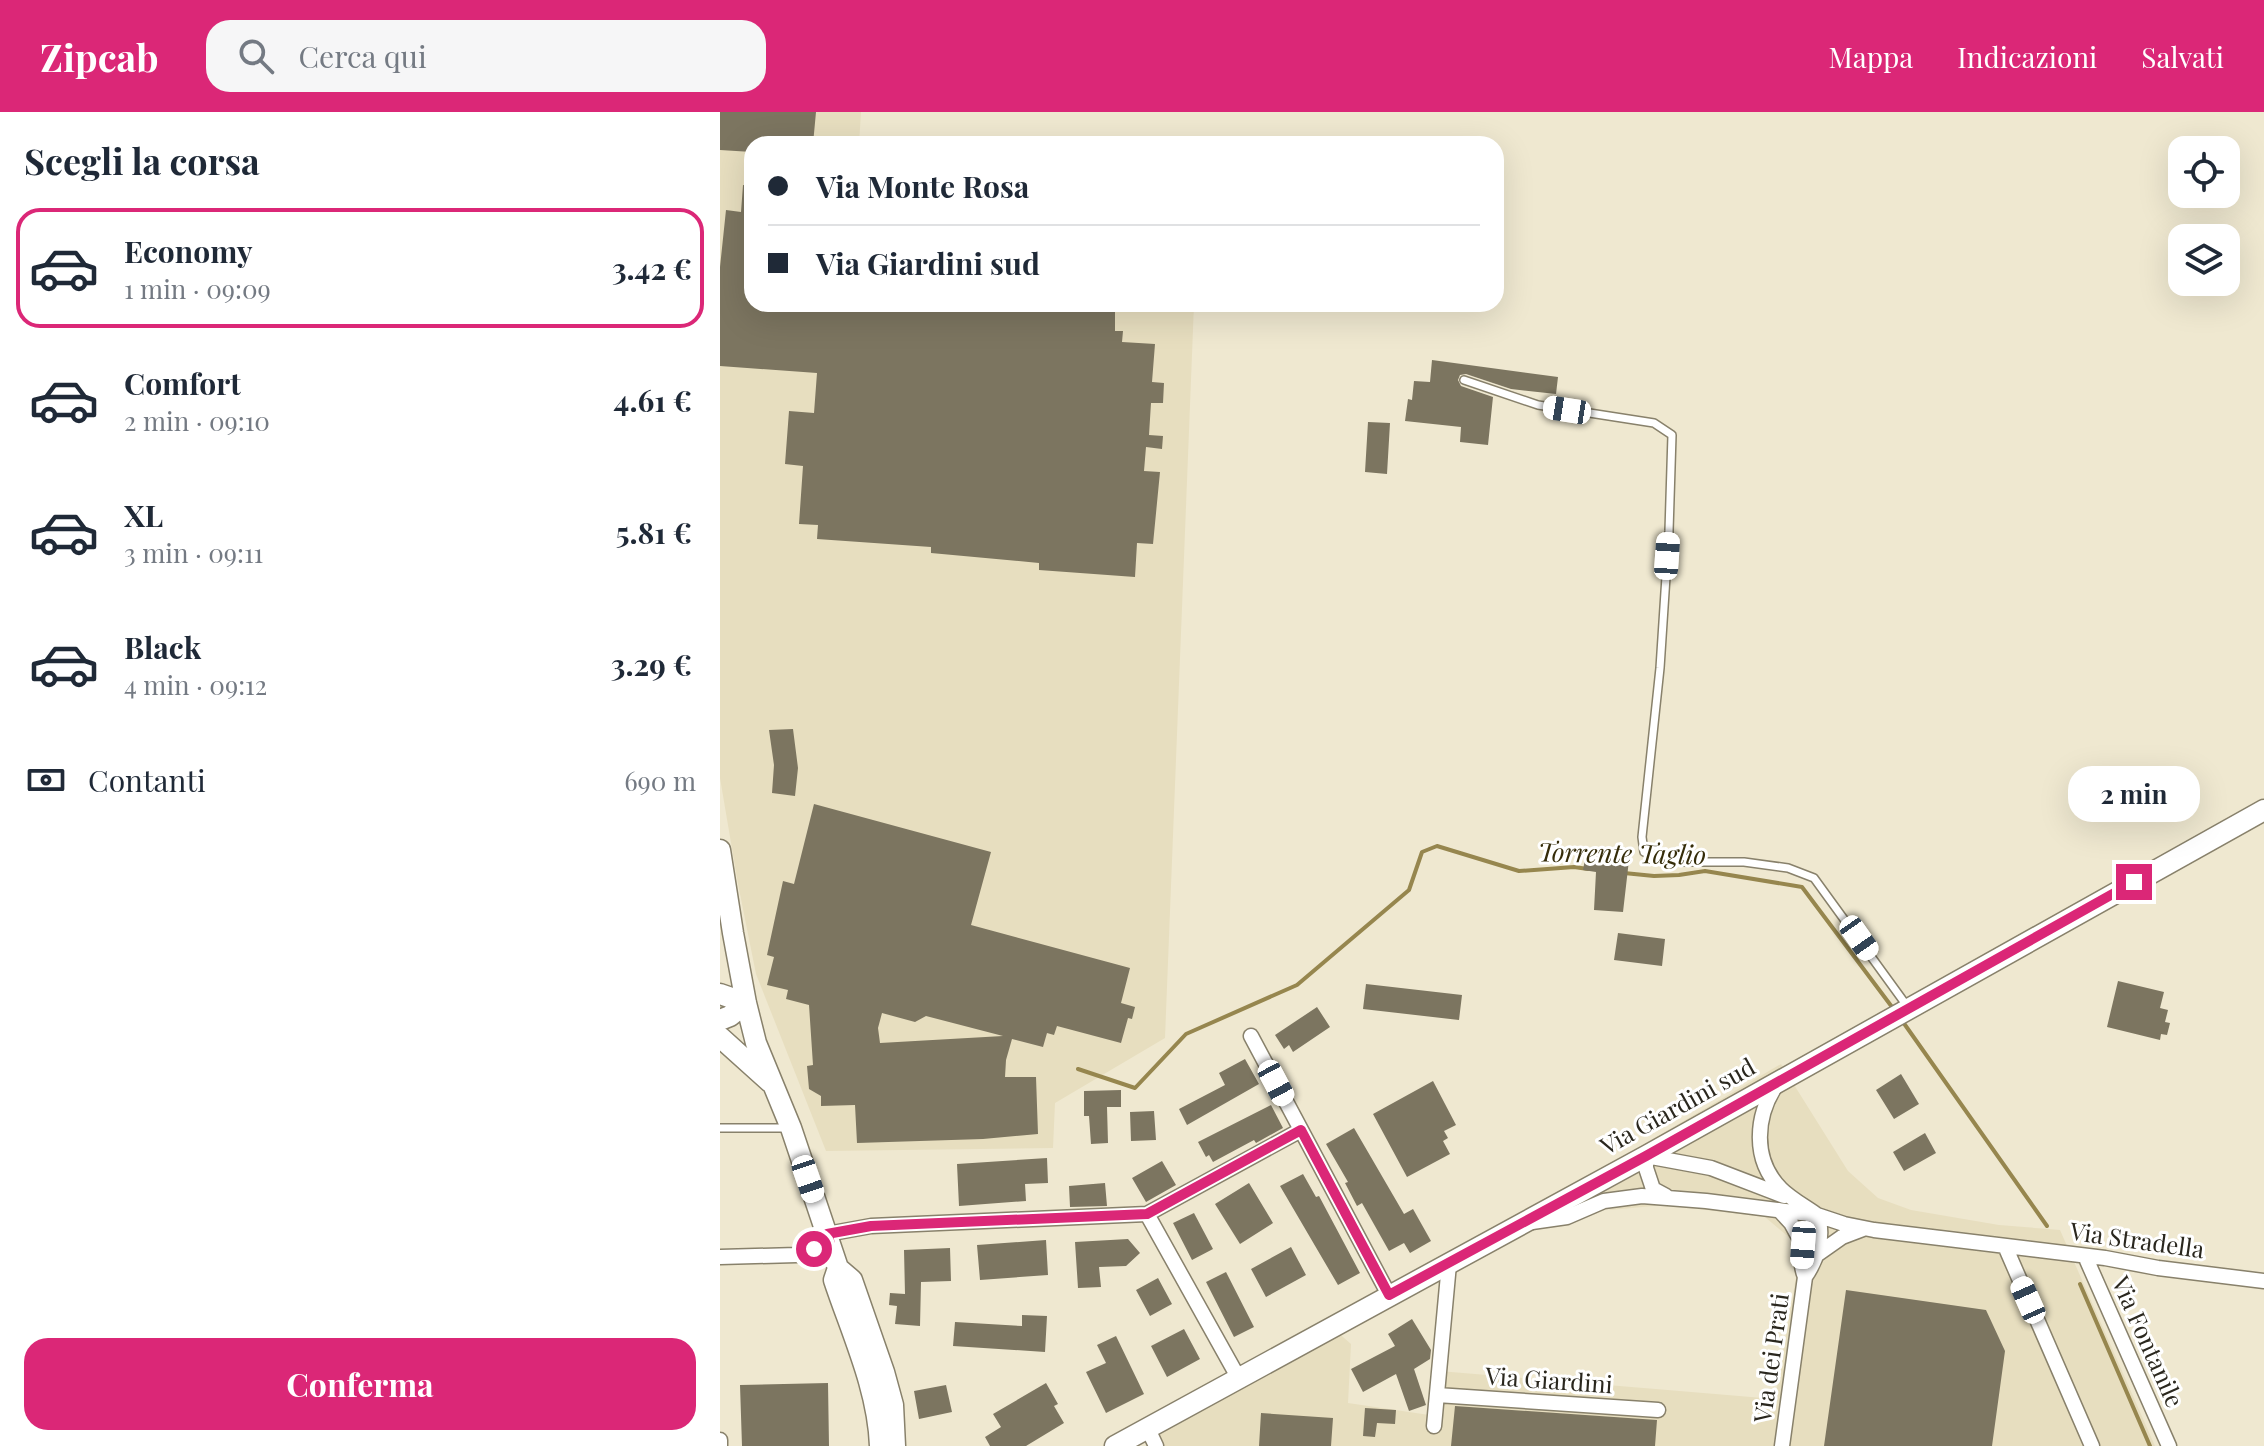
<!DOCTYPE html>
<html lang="it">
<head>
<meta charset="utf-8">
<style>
  body { margin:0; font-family:"Playfair Display",serif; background:#f6f6f7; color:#1f2937; height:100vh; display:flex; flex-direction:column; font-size:30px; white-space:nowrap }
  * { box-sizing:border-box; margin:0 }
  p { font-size:26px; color:#747a83 }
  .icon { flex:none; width:44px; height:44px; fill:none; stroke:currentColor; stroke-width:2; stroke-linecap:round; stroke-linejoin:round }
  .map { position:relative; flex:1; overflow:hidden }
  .side { display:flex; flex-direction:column; background:#fff; width:720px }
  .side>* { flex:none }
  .guide { position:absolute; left:24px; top:24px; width:760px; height:176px; border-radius:24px; box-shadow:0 8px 32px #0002; display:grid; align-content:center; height:176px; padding:0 24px; background:#fff }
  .tools { position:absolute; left:1448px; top:24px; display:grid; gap:16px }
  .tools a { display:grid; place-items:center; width:72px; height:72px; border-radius:16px; background:#fff; box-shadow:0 8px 32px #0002; font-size:40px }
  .end { position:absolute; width:36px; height:36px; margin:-18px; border:10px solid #db2777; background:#fff; box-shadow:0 0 0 4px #fff }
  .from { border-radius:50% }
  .bubble { position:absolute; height:56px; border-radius:24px; background:#fff; box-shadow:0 8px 32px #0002; font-size:26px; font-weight:700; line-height:56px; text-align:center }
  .car { position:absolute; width:24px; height:48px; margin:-24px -12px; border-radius:10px; box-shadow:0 0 6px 2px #0007; background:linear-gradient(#fff 24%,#345 0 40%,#fff 0 76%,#345 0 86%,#fff 0) }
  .guide b { display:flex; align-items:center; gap:28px; height:76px; font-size:30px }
  .guide b+b { border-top:2px solid #e0e1e3 }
  .guide i { width:20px; height:20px; background:#1f2937 }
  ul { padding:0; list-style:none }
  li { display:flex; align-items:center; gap:24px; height:120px; margin:0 16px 12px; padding:0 8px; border:4px solid transparent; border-radius:24px }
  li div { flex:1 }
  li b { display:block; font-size:30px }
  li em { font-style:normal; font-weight:700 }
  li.current { border-color:#db2777 }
  li>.icon { width:72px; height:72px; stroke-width:1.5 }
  h2 { padding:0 24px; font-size:36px; line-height:96px }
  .pay { display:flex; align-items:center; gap:20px; height:88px; padding:0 24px; font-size:30px }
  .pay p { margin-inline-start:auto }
  .button { display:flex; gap:16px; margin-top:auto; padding:16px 24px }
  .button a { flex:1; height:92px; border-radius:24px; background:#db2777; color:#fff; font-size:32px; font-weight:700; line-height:92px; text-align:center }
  header { display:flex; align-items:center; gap:48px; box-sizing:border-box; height:112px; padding:0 40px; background:#db2777; color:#fff }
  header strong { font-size:38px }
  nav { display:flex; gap:44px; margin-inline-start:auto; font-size:28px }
  .search { width:560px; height:72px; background:#f6f6f7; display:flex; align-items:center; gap:20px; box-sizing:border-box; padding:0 28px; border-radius:24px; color:#747a83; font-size:30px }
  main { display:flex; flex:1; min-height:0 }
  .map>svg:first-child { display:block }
</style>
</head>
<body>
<header>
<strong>Zipcab</strong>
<div class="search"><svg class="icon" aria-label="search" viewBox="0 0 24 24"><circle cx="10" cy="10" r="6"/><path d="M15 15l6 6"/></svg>Cerca qui</div>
<nav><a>Mappa</a><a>Indicazioni</a><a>Salvati</a></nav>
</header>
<main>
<section class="side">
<h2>Scegli la corsa</h2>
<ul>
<li class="current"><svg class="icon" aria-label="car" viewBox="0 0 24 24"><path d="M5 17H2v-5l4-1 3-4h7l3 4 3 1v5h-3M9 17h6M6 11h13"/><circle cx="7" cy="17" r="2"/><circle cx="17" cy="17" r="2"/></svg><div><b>Economy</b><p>1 min · 09:09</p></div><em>3.42 €</em></li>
<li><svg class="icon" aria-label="car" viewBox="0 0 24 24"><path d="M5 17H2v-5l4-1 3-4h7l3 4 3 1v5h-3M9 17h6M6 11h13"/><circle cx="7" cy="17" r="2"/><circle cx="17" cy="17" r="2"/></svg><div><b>Comfort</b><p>2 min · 09:10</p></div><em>4.61 €</em></li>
<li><svg class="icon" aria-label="car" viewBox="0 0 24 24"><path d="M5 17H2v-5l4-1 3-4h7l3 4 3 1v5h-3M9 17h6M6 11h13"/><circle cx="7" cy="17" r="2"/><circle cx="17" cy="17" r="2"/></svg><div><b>XL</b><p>3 min · 09:11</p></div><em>5.81 €</em></li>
<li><svg class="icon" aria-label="car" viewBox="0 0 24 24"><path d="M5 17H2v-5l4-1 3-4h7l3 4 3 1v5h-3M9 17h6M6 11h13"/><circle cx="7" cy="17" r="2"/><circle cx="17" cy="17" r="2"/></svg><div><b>Black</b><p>4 min · 09:12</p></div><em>3.29 €</em></li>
</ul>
<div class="pay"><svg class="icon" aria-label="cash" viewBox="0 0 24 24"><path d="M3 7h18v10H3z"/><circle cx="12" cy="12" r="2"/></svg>Contanti<p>690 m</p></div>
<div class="button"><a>Conferma</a></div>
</section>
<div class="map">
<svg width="1544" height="1334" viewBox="0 0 1544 1334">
  <rect width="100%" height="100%" fill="#efe8d0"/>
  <path fill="#e7debf" d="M0,0h141l-2,32h-107v160h442l-29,734 -110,65 -2,45 -227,3 -70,-177 -18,-90 -18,-106z
    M1061,952l67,107 30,27 33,12 88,15 61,5 95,216h-1009l-4,-13 193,-103 16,14 -3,59 88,13 3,-45 336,28 21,-122 -5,-38 -26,-22 -101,-12 -54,5 -29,-29z"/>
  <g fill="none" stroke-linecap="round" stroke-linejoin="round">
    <path stroke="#96864e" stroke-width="4" d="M904,761l30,3 25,-1 26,-4 97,16 93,124
      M1183,910l144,204
      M358,957l57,19 51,-54 111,-49 112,-95 13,-38 15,-6 82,25 55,-4 14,2
      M1360,1172l70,162"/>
  </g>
  <path fill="#7c7560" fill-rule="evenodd" d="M0,0h96l-3,32h-61v8l-32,-2z
    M23,73l9,1v118h363v27h8l-1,11 33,2 -3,38 12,1 -1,20h-12l-2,32 14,1 -1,13 -16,-2 -2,24 16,1 -7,72 -16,-1 -2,34 -96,-7v-7l-108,-10v-6l-114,-8 1,-14 -19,-1 4,-58 -18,-2 4,-53 25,2 3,-40 -97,-7v-99l6,-57 15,2z
    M712,248l126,17 -2,17 -45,-5 -45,-15 -6,1 -2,5 3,6 32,11 -5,48 -28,-3 1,-15 -56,-6 3,-22 4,1 2,-19 16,1z
    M648,310l22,1 -3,51 -22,-2z
    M73,617l5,39 -3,28 -23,-3 2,-28 -5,-35z
    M94,692l177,48 -20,73 159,43 -9,35 14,4 -3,12 -4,-1 -7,25 -64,-17 -3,9 -7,-2 -4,14 -31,-8 -6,21 -1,17h31l2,57 -55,5 -126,4 -2,-38 -34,1v-10l-12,-7 -2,-23 6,-1 -4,-60 -23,-6 2,-9 -21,-5 7,-28 -7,-2 16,-74 11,3zM162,901l33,9 11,-6 77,20 -123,7 -2,-15z
    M866,742l43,6 -6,52 -29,-2 2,-38 -13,-2z
    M898,821l47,6 -3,27 -48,-6z
    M1398,869l46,11 -4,16 8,2 -3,12 5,1 -3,12 -6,-1 -1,6 -53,-13z
    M646,872l96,11 -3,25 -96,-11z
    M597,895l13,20 -37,25 -4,-7 -5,4 -9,-14z
    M525,947l14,25 -72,41 -8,-16 46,-24 -6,-12z
    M1181,962l18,30 -25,15 -18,-29z
    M713,969l23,44 -12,6 4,7 -5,3 7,13 -43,23 -34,-63z
    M401,978v17h-14l1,36 -17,1 -2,-28h-5v-25z
    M551,993l12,23 -27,15 -2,-3 -41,22 -4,-7 -3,2 -8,-15z
    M434,999l2,29 -25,1 -1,-29z
    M634,1016l50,86 9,-5 18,32 -21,12 -6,-10 -15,8 -27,-48 -5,3 -12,-23 3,-1 -22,-38z
    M1205,1021l11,20 -32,18 -11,-19z
    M327,1046l1,25 -23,1 1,17 -67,5 -2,-42z
    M442,1049l14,24 -30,17 -14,-24z
    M583,1062l13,23 3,-1 41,77 -22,12 -58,-99z
    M385,1071l2,23 -37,1 -1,-21z
    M529,1071l24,40 -33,21 -25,-40z
    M474,1101l19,36 -21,11 -19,-37z
    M408,1127l12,14 -14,13 -27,1 2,20 -23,1 -3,-46z
    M326,1128l2,35 -68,5 -3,-35z
    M571,1135l15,28 -40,22 -15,-28z
    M230,1136l1,33 -30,1 -1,44 -25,-2 2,-18 -8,-1 1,-12 15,1 -1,-44z
    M506,1160l28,55 -20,10 -28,-55z
    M438,1166l14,26 -22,12 -14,-26z
    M1126,1178l140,20 19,41 -13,95h-168z
    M302,1203l25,1 -2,36 -92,-6 2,-24 67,4z
    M692,1207l19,31 -1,9 -16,10 12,36 -17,6 -13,-37 -33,18 -12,-23 44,-23 -7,-12z
    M464,1217l16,30 -33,18 -16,-31z
    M396,1224l28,58 -38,19 -20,-41 20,-9 -9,-18z
    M108,1271l1,63h-87l-2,-61z
    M326,1271l12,21 -4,2 10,17 -38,23h-36l-5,-9 16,-10 -8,-13z
    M226,1273l6,27 -33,7 -5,-28z
    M735,1294l202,14 -2,26h-204z
    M645,1296l31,2 -1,14 -18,-1 -2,14 -12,-1z
    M541,1301l72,5 -2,28h-72z"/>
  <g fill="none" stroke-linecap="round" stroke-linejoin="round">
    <g stroke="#88816b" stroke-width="10">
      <path id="lane" d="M744,268l74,25 116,18 18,12 -3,96 -9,137 -18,169 2,15 22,10h78l44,6 26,10 93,128
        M0,1016h70"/>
    </g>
    <g stroke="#88816b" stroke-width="17">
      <path id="street" d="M531,924l138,259
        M1057,972c-22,32 -25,76 4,105 10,10 25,18 36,26 8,20 0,45 -12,62l-23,169
        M946,1084l-13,-7 -7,-21v-12l65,12 73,28
        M1059,1098l12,13 12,22
        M427,1102l91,163
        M812,1110l35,-5 37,-16 38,-5 64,5 111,14 27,9 30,6 231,28 53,10 106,13
        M107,1122l44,-8 276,-12 154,-84
        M1285,1134l87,200
        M1095,1144l27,-19 21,-8
        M1365,1144l84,190
        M0,1145l77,-2 33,-12
        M1085,1165c-9,-22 1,-43 12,-62
        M717,1283l221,15
        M714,1314l15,-162
        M428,1317l8,17
        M0,1328v6"/>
    </g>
    <g stroke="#88816b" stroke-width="23">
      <path id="secondary" d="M0,738l13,83 13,70 10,40 35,85 47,140 14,12 32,92 9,33 2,41
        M0,882l26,9
        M0,908l10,-4 16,-13
        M0,925l50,45
        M118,1156l-4,12c18,54 44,109 46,166
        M395,1334l531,-290 618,-346"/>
    </g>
    <use href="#lane" stroke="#fff" stroke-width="7"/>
    <use href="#street" stroke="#fff" stroke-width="14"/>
    <use href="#secondary" stroke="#fff" stroke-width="20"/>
  </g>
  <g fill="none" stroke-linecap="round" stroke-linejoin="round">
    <path stroke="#db2777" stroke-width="10" d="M94,1137l16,-6 -3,-9 44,-8 276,-12 154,-84 88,165 257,-139 488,-274"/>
  </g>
  <g text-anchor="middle" stroke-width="6" stroke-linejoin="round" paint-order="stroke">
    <g font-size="24" fill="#2a271e" stroke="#fff">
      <text transform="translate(958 995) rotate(-29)" y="8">Via Giardini sud</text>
      <text transform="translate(1417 1129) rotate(8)" y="8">Via Stradella</text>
      <text transform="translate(1427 1230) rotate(66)" y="8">Via Fontanile</text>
      <text transform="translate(1052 1246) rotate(-82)" y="8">Via dei Prati</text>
      <text transform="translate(829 1269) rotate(4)" y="8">Via Giardini</text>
    </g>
    <g font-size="26" font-style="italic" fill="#352c09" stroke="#fff">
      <text transform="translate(902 742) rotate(1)" y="9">Torrente Taglio</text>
    </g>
  </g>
</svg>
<div class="tools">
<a><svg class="icon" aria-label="locate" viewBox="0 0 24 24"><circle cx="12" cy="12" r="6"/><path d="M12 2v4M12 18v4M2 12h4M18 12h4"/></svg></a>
<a><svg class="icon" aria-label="layers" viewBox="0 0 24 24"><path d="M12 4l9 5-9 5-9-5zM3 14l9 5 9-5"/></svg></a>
</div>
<i class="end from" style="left:94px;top:1137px"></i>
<i class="end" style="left:1414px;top:770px"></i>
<div class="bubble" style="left:1348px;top:654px;width:132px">2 min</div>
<i class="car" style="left:847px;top:298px;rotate:279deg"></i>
<i class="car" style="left:947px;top:444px;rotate:4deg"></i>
<i class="car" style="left:1139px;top:826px;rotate:145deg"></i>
<i class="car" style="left:556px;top:971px;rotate:152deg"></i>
<i class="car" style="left:88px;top:1067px;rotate:161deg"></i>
<i class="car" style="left:1083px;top:1133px;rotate:184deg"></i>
<i class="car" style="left:1308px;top:1188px;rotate:336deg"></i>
<div class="guide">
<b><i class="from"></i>Via Monte Rosa</b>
<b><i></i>Via Giardini sud</b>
</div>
</div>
</main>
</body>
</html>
